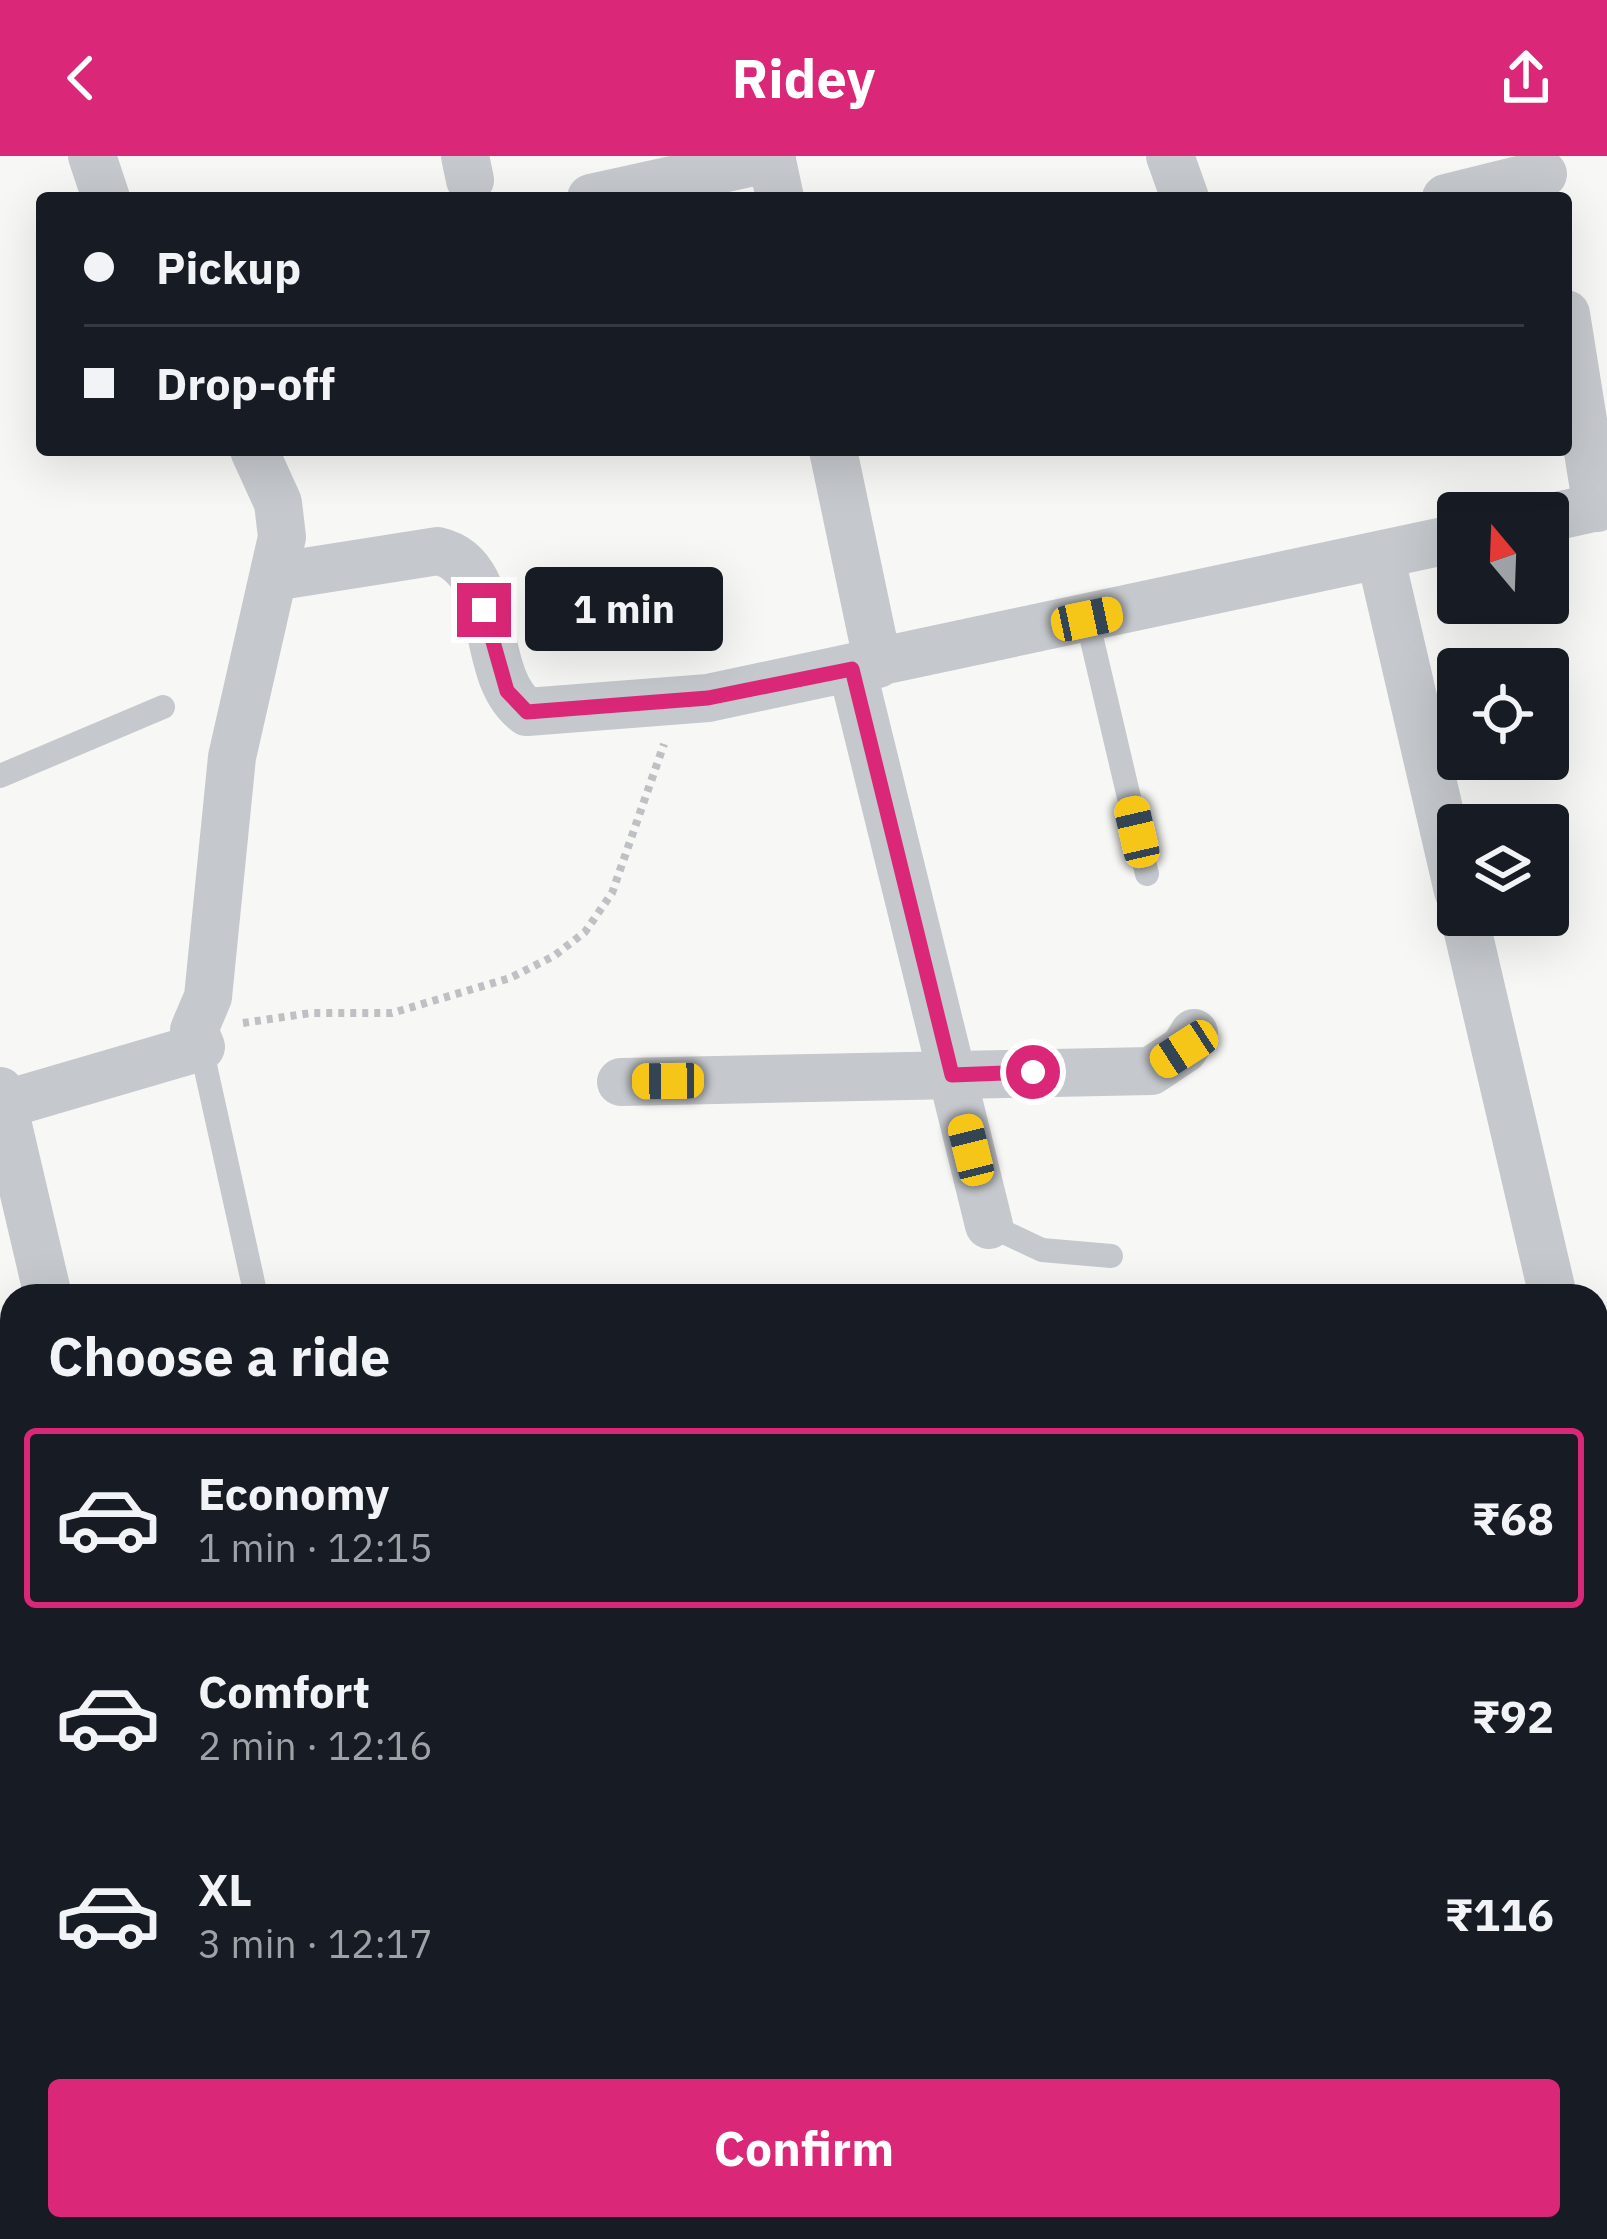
<!DOCTYPE html>
<html lang="en">
<head>
<meta charset="utf-8">
<style>
  body { margin:0; font-family:"IBM Plex Sans",sans-serif; background:#20242c; color:#f1f3f6; height:100vh; display:flex; flex-direction:column; font-size:45px; white-space:nowrap }
  * { box-sizing:border-box; margin:0 }
  p { font-size:39px; color:#9ea1a6 }
  .icon { flex:none; width:66px; height:66px; fill:none; stroke:currentColor; stroke-width:2; stroke-linecap:round; stroke-linejoin:round }
  .map { position:relative; flex:1; overflow:hidden }
  .drawer { position:absolute; left:0px; top:1128px; width:1608px; height:957px; display:flex; flex-direction:column; background:#171b24; border-radius:36px 36px 0 0; box-shadow:0 12px 48px #0002 }
  .drawer>* { flex:none }
  .banner { position:absolute; left:36px; top:36px; width:1536px; height:264px; border-radius:12px; box-shadow:0 12px 48px #0002; display:grid; align-content:center; height:264px; padding:0 48px; background:#171b24 }
  .needle { width:78px; rotate:341deg }
  .buttons { position:absolute; left:1437px; top:336px; display:grid; gap:24px }
  .buttons a { display:grid; place-items:center; width:132px; height:132px; border-radius:12px; background:#171b24; box-shadow:0 12px 48px #0002; font-size:60px }
  .end { position:absolute; width:54px; height:54px; margin:-27px; border:15px solid #db2777; background:#fff; box-shadow:0 0 0 6px #fff }
  .from { border-radius:50% }
  .bubble { position:absolute; height:84px; border-radius:12px; background:#171b24; box-shadow:0 12px 48px #0002; font-size:39px; font-weight:800; line-height:84px; text-align:center }
  .car { position:absolute; width:36px; height:72px; margin:-36px -18px; border-radius:15px; box-shadow:0 0 9px 3px #0007; background:linear-gradient(#f5c518 24%,#345 0 40%,#f5c518 0 76%,#345 0 86%,#f5c518 0) }
  .banner b { display:flex; align-items:center; gap:42px; height:114px; font-size:45px }
  .banner b+b { border-top:3px solid #363941 }
  .banner i { width:30px; height:30px; background:#f1f3f6 }
  ul { padding:0; list-style:none }
  li { display:flex; align-items:center; gap:36px; height:180px; margin:0 24px 18px; padding:0 24px; border:6px solid transparent; border-radius:12px }
  li div { flex:1 }
  li b { display:block; font-size:45px }
  li em { font-style:normal; font-weight:800 }
  li.on { border-color:#db2777 }
  li>.icon { width:108px; height:108px; stroke-width:1.5 }
  h2 { padding:0 48px; font-size:54px; line-height:144px }
  .action { display:flex; gap:24px; margin-top:auto; padding:24px 48px }
  .action a { flex:1; height:138px; border-radius:12px; background:#db2777; color:#fff; font-size:48px; font-weight:800; line-height:138px; text-align:center }
  header { display:flex; justify-content:space-between; align-items:center; height:156px; padding:0 48px; background:#db2777; color:#fff; font-size:54px; font-weight:800 }
  .map>svg:first-child { display:block }
</style>
</head>
<body>
<header><svg class="icon" aria-label="back" viewBox="0 0 24 24"><path d="M15 5l-7 7 7 7"/></svg>Ridey<svg class="icon" aria-label="share" viewBox="0 0 24 24"><path d="M12 15V3M7 8l5-5 5 5M5 13v7h14v-7"/></svg></header>
<div class="map">
<svg width="1607" height="2083" viewBox="0 0 1607 2083">
  <rect width="100%" height="100%" fill="#f7f8f5"/>
  <path fill="#b0b5bd" stroke="#d9d9d7" stroke-width="3" d="M1596,1557l11,1v120l-11,-1z"/>
  <g fill="none" stroke-linecap="round" stroke-linejoin="round">
    <path stroke="#bfc0c3" stroke-width="8" stroke-dasharray="6 6" stroke-linecap="butt" d="M243,867l68,-10h81l118,-35 44,-22 31,-24 27,-39 52,-149"/>
    <path stroke="#c5c8cc" stroke-width="24" d="M1087,463l60,255
      M0,620l163,-69
      M201,891l55,249
      M989,1069l53,25 69,6
      M0,1955l12,-3"/>
    <path stroke="#c5c8cc" stroke-width="48" d="M92,0l14,42
      M465,0l5,24
      M771,0l9,42
      M1170,0l15,42
      M591,42l181,-40
      M1446,42l97,-24
      M1566,158l31,194
      M833,294l45,214
      M1548,362l59,-13
      M1380,399l78,336
      M273,421l165,-26c68,16 38,124 89,161l181,-14 750,-160
      M852,513l137,556
      M1464,759l89,381
      M621,926l530,-11 33,-22 10,-16
      M0,935l48,205
      M3,949l198,-58 -7,-17 14,-33 24,-240 50,-220 -4,-34 -24,-53
      M0,1223l12,-3
      M1596,1472h11
      M1596,1713l11,1
      M0,1784l12,-3
      M1596,1891h11
      M175,2073l1,10
      M524,2073l2,10
      M709,2073l1,10
      M883,2073l1,10
      M1178,2073l1,10
      M1461,2073l1,10"/>
  </g>
  <g fill="none" stroke-linecap="round" stroke-linejoin="round">
    <path stroke="#db2777" stroke-width="15" d="M484,454l23,81 20,21 181,-14 144,-29 100,406 81,-3"/>
  </g>
</svg>
<div class="buttons">
<a><svg class="needle" viewBox="-14 -14 28 28"><path d="M0-13l5 13h-10z" fill="#e53935"/><path d="M0 13l5-13h-10z" fill="#9ea1a6"/></svg></a>
<a><svg class="icon" aria-label="locate" viewBox="0 0 24 24"><circle cx="12" cy="12" r="6"/><path d="M12 2v4M12 18v4M2 12h4M18 12h4"/></svg></a>
<a><svg class="icon" aria-label="layers" viewBox="0 0 24 24"><path d="M12 4l9 5-9 5-9-5zM3 14l9 5 9-5"/></svg></a>
</div>
<i class="end from" style="left:1033px;top:916px"></i>
<i class="end" style="left:484px;top:454px"></i>
<div class="bubble" style="left:525px;top:411px;width:198px">1 min</div>
<i class="car" style="left:1087px;top:463px;rotate:78deg"></i>
<i class="car" style="left:1137px;top:676px;rotate:347deg"></i>
<i class="car" style="left:1184px;top:893px;rotate:237deg"></i>
<i class="car" style="left:668px;top:925px;rotate:269deg"></i>
<i class="car" style="left:971px;top:994px;rotate:346deg"></i>
<div class="banner">
<b><i class="from"></i>Pickup</b>
<b><i></i>Drop-off</b>
</div>
<section class="drawer">
<h2>Choose a ride</h2>
<ul>
<li class="on"><svg class="icon" aria-label="car" viewBox="0 0 24 24"><path d="M5 17H2v-5l4-1 3-4h7l3 4 3 1v5h-3M9 17h6M6 11h13"/><circle cx="7" cy="17" r="2"/><circle cx="17" cy="17" r="2"/></svg><div><b>Economy</b><p>1 min · 12:15</p></div><em>₹68</em></li>
<li><svg class="icon" aria-label="car" viewBox="0 0 24 24"><path d="M5 17H2v-5l4-1 3-4h7l3 4 3 1v5h-3M9 17h6M6 11h13"/><circle cx="7" cy="17" r="2"/><circle cx="17" cy="17" r="2"/></svg><div><b>Comfort</b><p>2 min · 12:16</p></div><em>₹92</em></li>
<li><svg class="icon" aria-label="car" viewBox="0 0 24 24"><path d="M5 17H2v-5l4-1 3-4h7l3 4 3 1v5h-3M9 17h6M6 11h13"/><circle cx="7" cy="17" r="2"/><circle cx="17" cy="17" r="2"/></svg><div><b>XL</b><p>3 min · 12:17</p></div><em>₹116</em></li>
</ul>
<div class="action"><a>Confirm</a></div>
</section>
</div>
</body>
</html>
